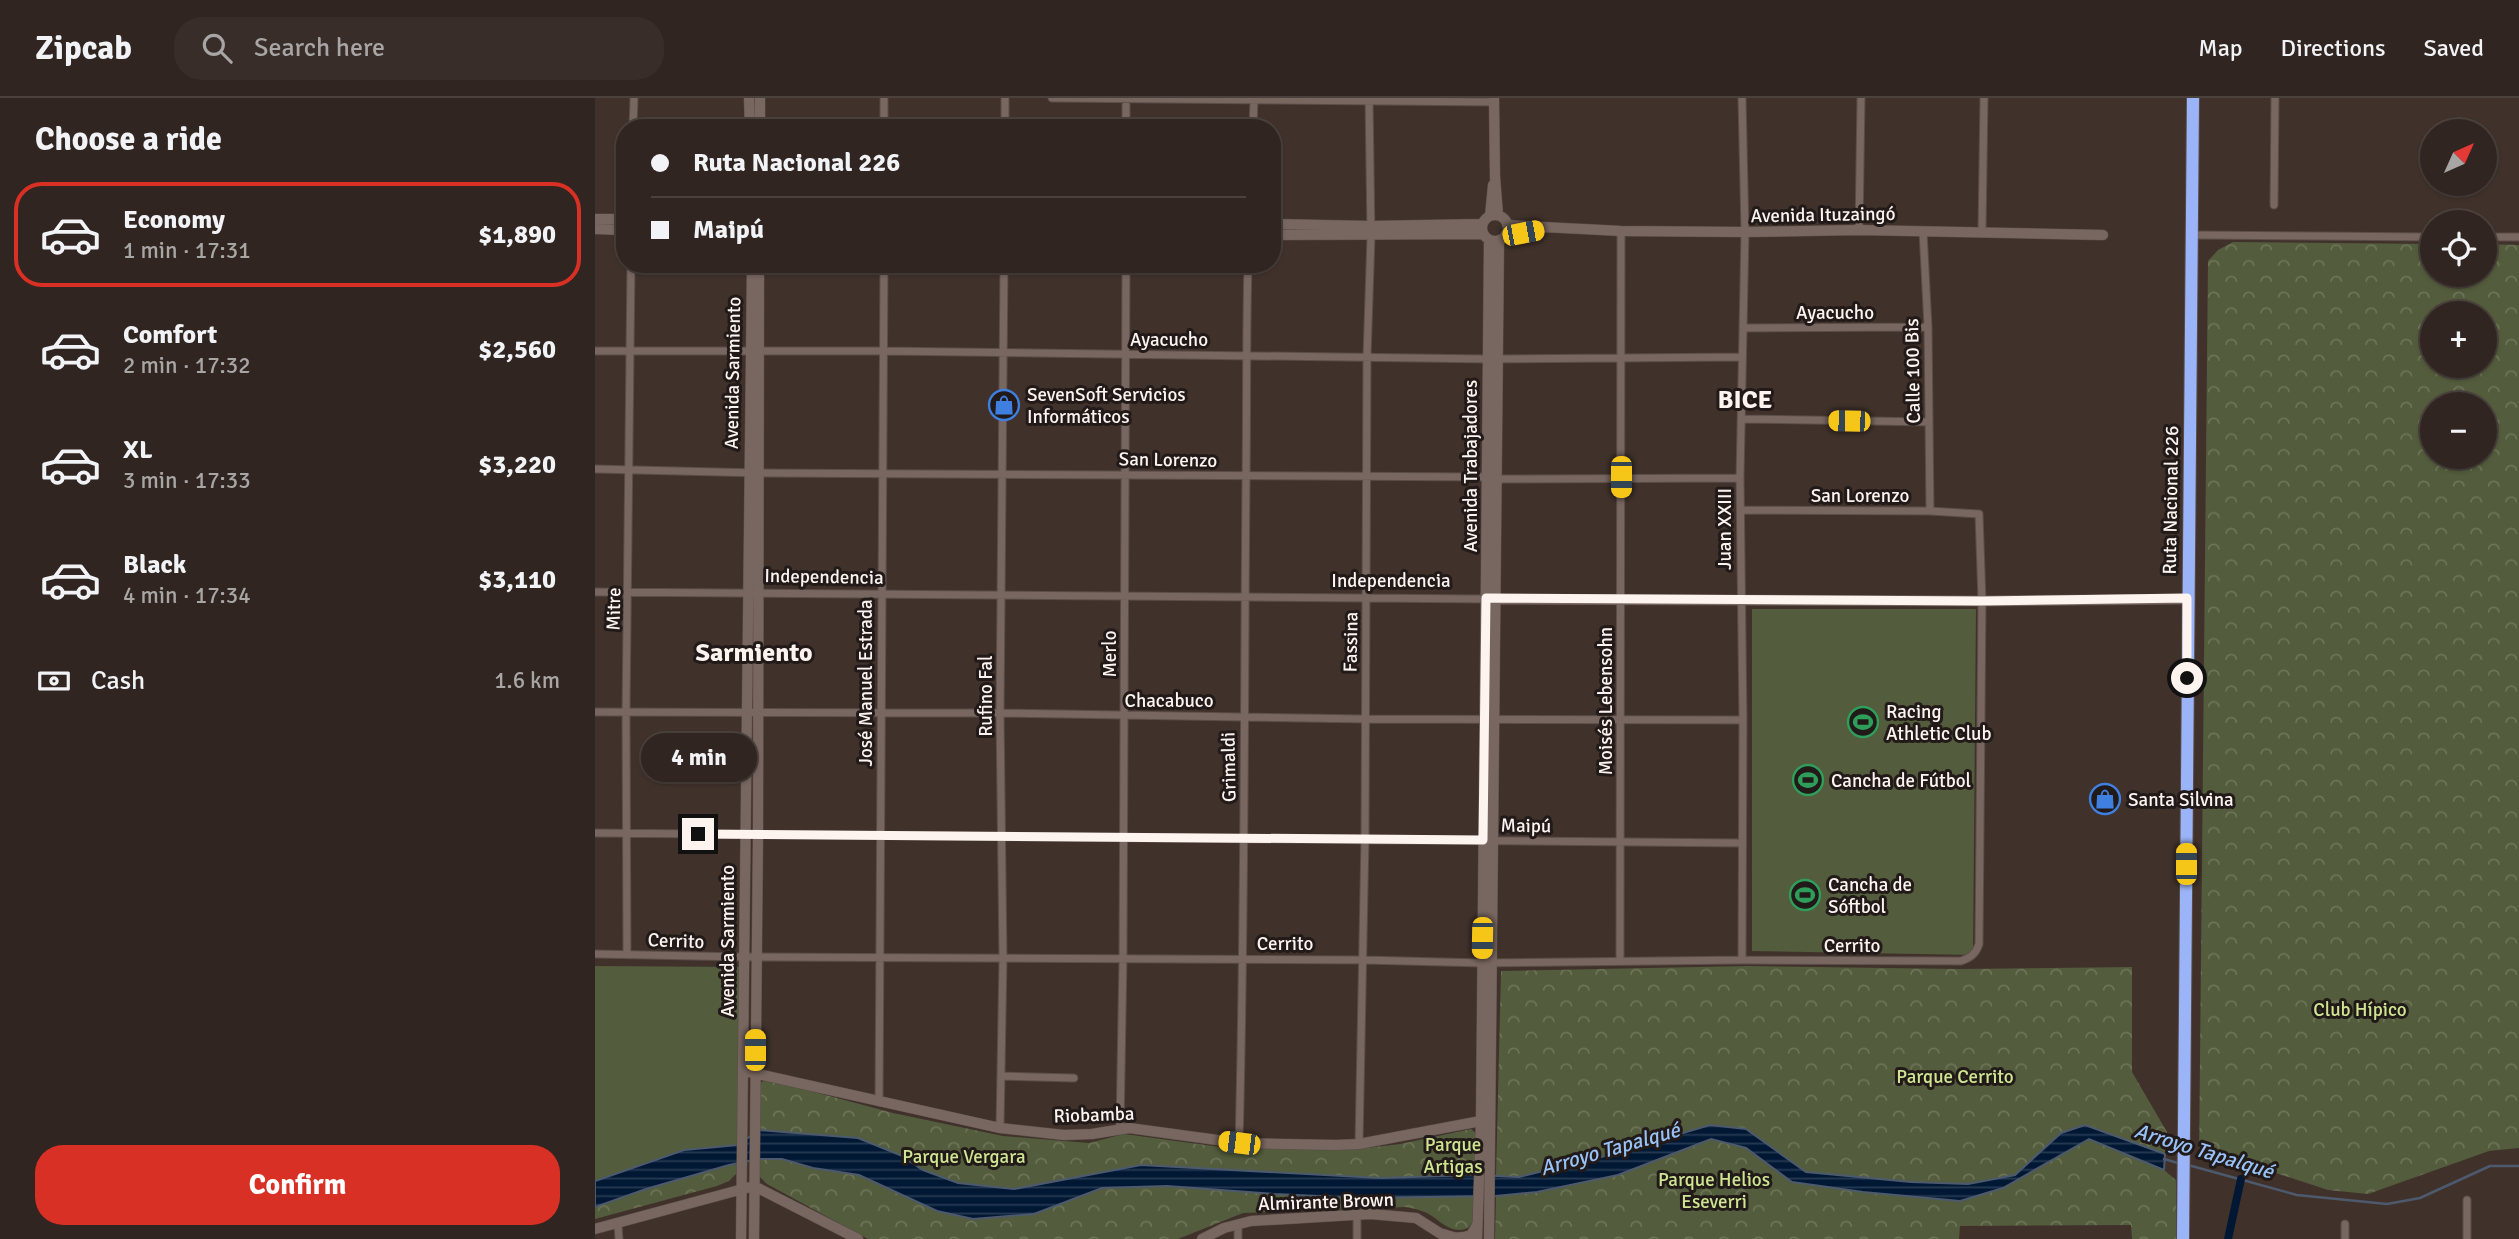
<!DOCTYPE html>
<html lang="en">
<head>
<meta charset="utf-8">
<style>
  body { margin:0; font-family:Signika,sans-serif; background:#382d29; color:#f1f3f6; height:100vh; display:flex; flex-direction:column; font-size:26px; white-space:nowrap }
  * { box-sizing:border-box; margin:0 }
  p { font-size:23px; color:#a8a5a5 }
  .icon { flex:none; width:38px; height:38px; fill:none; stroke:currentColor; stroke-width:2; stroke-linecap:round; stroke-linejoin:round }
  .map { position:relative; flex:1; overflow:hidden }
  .side { display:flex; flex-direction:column; background:#302520; width:595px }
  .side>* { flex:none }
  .banner { position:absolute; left:21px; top:21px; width:665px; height:154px; border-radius:28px; box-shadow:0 2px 5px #0004,0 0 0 2px #4b423e; display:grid; align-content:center; height:154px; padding:0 35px; background:#302520 }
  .needle { width:46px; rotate:45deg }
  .controls { position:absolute; left:1825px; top:21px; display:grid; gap:14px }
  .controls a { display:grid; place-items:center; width:77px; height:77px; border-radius:50%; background:#302520; box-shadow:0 2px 5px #0004,0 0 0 2px #4b423e; font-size:35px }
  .end { position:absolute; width:32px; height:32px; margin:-16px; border:9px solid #fdf3ef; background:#111; box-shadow:0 0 0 4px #111 }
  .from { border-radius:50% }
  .bubble { position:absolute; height:49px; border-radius:24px; background:#302520; box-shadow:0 2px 5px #0004,0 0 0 2px #4b423e; font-size:23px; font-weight:700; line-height:49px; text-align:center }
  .car { position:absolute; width:21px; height:42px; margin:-21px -10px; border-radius:9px; box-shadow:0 0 5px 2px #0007; background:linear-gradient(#f5c518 24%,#345 0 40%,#f5c518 0 76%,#345 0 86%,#f5c518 0) }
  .banner b { display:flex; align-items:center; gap:24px; height:66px; font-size:26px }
  .banner b+b { border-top:2px solid #4b423e }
  .banner i { width:18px; height:18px; background:#f1f3f6 }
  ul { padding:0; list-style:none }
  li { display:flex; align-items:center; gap:21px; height:105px; margin:0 14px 10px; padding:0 21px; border:4px solid transparent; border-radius:28px }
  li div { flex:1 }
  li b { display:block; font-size:26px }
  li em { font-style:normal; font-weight:700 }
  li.current { border-color:#d93025 }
  li>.icon { width:63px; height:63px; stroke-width:1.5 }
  h2 { padding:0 35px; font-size:32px; line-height:84px }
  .pay { display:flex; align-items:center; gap:18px; height:77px; padding:0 35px; font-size:26px }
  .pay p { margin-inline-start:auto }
  .button { display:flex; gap:14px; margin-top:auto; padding:14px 35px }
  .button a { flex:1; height:80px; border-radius:28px; background:#d93025; color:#fff; font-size:28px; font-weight:700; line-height:80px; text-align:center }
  header { display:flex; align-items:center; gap:42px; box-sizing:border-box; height:98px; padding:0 35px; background:#302520; border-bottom:2px solid #4b423e }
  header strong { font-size:33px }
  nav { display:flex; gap:38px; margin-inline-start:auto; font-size:24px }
  .search { width:490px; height:63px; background:#382d29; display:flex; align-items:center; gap:18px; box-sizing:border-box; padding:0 24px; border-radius:28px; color:#a8a5a5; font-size:26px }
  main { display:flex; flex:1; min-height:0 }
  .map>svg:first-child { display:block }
</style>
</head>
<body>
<header>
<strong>Zipcab</strong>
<div class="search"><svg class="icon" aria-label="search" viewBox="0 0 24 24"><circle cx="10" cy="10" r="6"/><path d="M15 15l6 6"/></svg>Search here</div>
<nav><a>Map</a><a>Directions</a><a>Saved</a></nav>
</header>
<main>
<section class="side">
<h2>Choose a ride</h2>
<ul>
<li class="current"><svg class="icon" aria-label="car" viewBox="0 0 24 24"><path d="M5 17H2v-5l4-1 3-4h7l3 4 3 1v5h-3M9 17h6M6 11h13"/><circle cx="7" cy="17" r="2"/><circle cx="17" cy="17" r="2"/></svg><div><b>Economy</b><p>1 min · 17:31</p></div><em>$1,890</em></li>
<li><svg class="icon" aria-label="car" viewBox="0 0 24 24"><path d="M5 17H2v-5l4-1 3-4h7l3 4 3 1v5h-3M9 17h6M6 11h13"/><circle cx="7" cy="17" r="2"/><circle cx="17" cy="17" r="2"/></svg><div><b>Comfort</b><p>2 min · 17:32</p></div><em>$2,560</em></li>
<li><svg class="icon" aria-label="car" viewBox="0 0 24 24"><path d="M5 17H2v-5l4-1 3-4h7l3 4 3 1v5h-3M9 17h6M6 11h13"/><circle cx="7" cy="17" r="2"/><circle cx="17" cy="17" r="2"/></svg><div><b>XL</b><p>3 min · 17:33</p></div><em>$3,220</em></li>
<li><svg class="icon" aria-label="car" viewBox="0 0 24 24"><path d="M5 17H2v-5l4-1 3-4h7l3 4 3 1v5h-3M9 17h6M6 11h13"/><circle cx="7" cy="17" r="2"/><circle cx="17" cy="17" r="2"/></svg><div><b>Black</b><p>4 min · 17:34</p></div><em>$3,110</em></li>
</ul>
<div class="pay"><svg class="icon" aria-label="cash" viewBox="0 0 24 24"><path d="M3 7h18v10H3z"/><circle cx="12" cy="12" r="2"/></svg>Cash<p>1.6 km</p></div>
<div class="button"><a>Confirm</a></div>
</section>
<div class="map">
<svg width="1924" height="1141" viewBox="0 0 1924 1141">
  <defs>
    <pattern id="park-crowns" width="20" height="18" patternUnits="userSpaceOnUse" patternTransform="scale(1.75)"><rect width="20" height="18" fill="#535c3c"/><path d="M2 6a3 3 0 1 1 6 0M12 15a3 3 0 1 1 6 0" fill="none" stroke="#6d7458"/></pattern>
    <pattern id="water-rules" width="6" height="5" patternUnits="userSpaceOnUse" patternTransform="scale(1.75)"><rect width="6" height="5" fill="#011835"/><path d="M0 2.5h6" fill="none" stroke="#273a53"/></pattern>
  </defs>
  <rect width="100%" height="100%" fill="#40312b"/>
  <path fill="url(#park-crowns)" fill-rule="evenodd" d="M1638,144l199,2 1,31h52v-31l34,1v903l-30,3 -121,43 -40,-4 -61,-20 -68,-12 9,-897 10,-11zM1890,215v53h-52v-53zM1890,306v53h-52v-53z
    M1153,868l211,3 173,-2v105l35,60 -2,22 -80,-29 -24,8 -46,42 -47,9 -57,-2 -105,-10 -60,-42 -141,26 -86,21 -23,-1 5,-205z
    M171,981l127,34 110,23 86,7 35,-9 104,14 130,1 42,-5 71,-15 6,5 -2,41 -95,3 -239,-13 -127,24 -56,-6 -35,-13 -23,-15 -103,-20 -38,-5v-46z
    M1116,1041l35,9 46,34 71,10 97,9 43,-13 87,-49 74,31 12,10v59h-44l-1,-14 -171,1 -1,13h-464l1,-43 41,-4 81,-17z
    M164,1061h23l31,9 46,7 78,36 97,3 68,-26 65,-2 108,8 84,4 115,-3 -2,28 -4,5c-17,7 -27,-7 -41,-15 -7,-3 -14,-5 -22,-6l-162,6 -65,26h-310l-101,-55 -7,-7z
    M134,1067h8v8l-8,8 -12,5 -122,33v-12l51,-18z"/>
  <path fill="#535c3c" d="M1157,511h224l-3,346 -221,-4z
    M0,868l149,1 -6,178 -54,5 -89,31z"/>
  <path fill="url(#water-rules)" stroke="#4d5a6d" stroke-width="2" d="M1115,1027l36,4 60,43 105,10 57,2 47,-9 46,-42 24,-8 80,29 -1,16 -75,-31 -86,49 -43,13 -97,-9 -71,-10 -46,-34 -35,-9 -93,36 -81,17 -41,4 -137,2 -84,-4 -108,-8 -65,2 -68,26 -61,5 -36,-8 -78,-36 -46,-7 -31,-9h-23l-30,6 -83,24 -51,18v-26l89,-31 54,-5 21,-15 99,8 42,17 23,15 35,13 56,6 127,-24 239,13 95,-3 44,2 86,-21z"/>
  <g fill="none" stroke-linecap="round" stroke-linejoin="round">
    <path stroke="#4d5a6d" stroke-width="2.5" d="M1569,1061l14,4
      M1593,1067l109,30 90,9 33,-6 70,-32h29"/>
    <path stroke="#011835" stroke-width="8" d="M1633,1141l13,-60"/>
    <g stroke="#5a4d48" stroke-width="9">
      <path id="street" d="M457,0l442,4
        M531,0v30
        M38,30l1,-30
        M289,30v-30
        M410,30v-30
        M658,30l1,-30
        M1679,107l1,-107
        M1264,132l2,-132
        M1328,133l5,96 2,184
        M1387,133l2,-133
        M1598,137l240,2
        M1890,139h34
        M1148,230l185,-1
        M0,253h289l604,8 254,-2
        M1147,321l187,3
        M0,371l164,4 729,4 9,2 243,-1
        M0,494l891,7
        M0,614l405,1 365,6 378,1
        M0,735l1147,10
        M0,856l150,3 619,3 118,3 260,-3 219,1c9,-3 15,-7 18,-17l3,-343 -3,-87 -49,-3 -189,-1
        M32,856l-1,-241 5,-449
        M1147,862l1,-240 -3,-242 5,-246 -3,-134
        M1025,863l1,-730
        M406,978l73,2
        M284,1004l5,-838
        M405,1030l3,-170 -3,-245 4,-449
        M525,1030l3,-170 3,-694
        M644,1045c6,-220 5,-441 7,-662 1,-72 0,-144 2,-217
        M764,1046l6,-306 2,-481 4,-121 -2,-138
        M762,1117v24
        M23,1127l1,14
        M643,1141v-15
        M1750,1141v-15
        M1872,1141v-39"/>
    </g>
    <g stroke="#5a4d48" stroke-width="11">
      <path id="secondary" d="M154,0l1,30
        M165,0v30
        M899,0l1,79 3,38
        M887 130a13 13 0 1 1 26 0a13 13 0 1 1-26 0Z
        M895,118l3,-31
        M0,121h30
        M677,126l99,2 111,-2
        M912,127l114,6 124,1 114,-2 244,5
        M0,131l30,1
        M911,136l30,-4
        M677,137l211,-1
        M897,501l490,2 205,-2
        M154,974l251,56 64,7 28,-1 37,-6 110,15 97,2 23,-1 127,-24
        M0,1131l159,-43 104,53
        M848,1136c11,4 17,5 28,1l6,-10
        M146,1141l11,-975
        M159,1141l4,-403 1,-572
        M607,1141l22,-11 27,-7 119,-7 46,4 33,21
        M882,1141l4,-118 8,-881
        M894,1141l10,-999"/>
    </g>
    <g stroke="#5a4d48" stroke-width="14">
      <path id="highway" d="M1588,1141l10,-1141"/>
    </g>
    <use href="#street" stroke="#786660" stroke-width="7"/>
    <use href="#secondary" stroke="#786660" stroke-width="10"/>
    <use href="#highway" stroke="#9bb4f8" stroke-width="12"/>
  </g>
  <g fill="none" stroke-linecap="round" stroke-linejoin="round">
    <path stroke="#fdf3ef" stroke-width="9" d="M103,736l785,6 3,-242 496,3 205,-3v80"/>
  </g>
  <defs>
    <g id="shop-ring" transform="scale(1.575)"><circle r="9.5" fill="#211a18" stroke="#3f7fe0" stroke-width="1.5"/><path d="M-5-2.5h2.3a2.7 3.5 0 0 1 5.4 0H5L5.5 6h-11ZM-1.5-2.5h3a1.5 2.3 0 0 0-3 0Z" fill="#3f7fe0"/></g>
    <g id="stadium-ring" transform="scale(1.575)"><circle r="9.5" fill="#211a18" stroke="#2e9e5b" stroke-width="1.5"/><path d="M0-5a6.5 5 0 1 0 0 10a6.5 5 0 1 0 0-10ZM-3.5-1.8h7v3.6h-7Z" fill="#2e9e5b"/></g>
  </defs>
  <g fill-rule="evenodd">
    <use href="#shop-ring" x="409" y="307"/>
    <use href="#stadium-ring" x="1268" y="624"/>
    <use href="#stadium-ring" x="1213" y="682"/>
    <use href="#shop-ring" x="1510" y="701"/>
    <use href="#stadium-ring" x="1210" y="797"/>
  </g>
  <g text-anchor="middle" stroke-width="6" stroke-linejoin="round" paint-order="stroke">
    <g font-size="19" fill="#fdf3ef" stroke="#211a18">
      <text transform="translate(1228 116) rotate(-1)" y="7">Avenida Ituzaingó</text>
      <text x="1240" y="221">Ayacucho</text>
      <text x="574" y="248">Ayacucho</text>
      <text transform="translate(1317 273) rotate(-91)" y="7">Calle 100 Bis</text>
      <text transform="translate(137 275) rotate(-89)" y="7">Avenida Sarmiento</text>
      <text transform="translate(573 361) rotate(1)" y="7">San Lorenzo</text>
      <text transform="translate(875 368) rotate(-90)" y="7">Avenida Trabajadores</text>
      <text x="1265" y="404">San Lorenzo</text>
      <text transform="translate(1575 402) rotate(-89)" y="7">Ruta Nacional 226</text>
      <text transform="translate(1129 431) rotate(-90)" y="7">Juan XXIII</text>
      <text transform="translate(229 478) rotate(1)" y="7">Independencia</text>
      <text x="796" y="489">Independencia</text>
      <text transform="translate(18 511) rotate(-89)" y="7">Mitre</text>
      <text transform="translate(755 544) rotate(-89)" y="7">Fassina</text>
      <text transform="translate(514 556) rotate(-90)" y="7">Merlo</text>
      <text transform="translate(270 585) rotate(-90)" y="7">José Manuel Estrada</text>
      <text transform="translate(390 598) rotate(-90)" y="7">Rufino Fal</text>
      <text x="574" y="609">Chacabuco</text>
      <text transform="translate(1010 603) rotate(-90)" y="7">Moisés Lebensohn</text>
      <text transform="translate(633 669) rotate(-91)" y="7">Grimaldi</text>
      <text transform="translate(931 727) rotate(1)" y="7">Maipú</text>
      <text transform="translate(81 842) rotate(2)" y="7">Cerrito</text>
      <text transform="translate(132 843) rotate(-90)" y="7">Avenida Sarmiento</text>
      <text x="690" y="852">Cerrito</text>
      <text x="1257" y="854">Cerrito</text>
      <text transform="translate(499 1016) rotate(-2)" y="7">Riobamba</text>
      <text transform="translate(731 1103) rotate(-2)" y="7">Almirante Brown</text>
    </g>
    <g font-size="19" fill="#fdf3ef" stroke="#211a18" text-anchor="start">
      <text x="432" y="303">SevenSoft Servicios<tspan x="432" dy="22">Informáticos</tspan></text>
      <text x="1291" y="620">Racing<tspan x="1291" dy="22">Athletic Club</tspan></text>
      <text x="1236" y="689">Cancha de Fútbol</text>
      <text x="1533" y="708">Santa Silvina</text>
      <text x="1233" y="793">Cancha de<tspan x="1233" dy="22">Sóftbol</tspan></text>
    </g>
    <g font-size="19" fill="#cfe591" stroke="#211a18">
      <text x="1765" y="918">Club Hípico</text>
      <text x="1360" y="985">Parque Cerrito</text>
      <text x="858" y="1053">Parque<tspan x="858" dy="22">Artigas</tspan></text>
      <text x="369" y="1065">Parque Vergara</text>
      <text x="1119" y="1088">Parque Helios<tspan x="1119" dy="22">Eseverri</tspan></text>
    </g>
    <g font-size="21" font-style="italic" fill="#98c2f7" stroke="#211a18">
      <text transform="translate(1015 1051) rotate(-16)" y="7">Arroyo Tapalqué</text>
      <text transform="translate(1609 1053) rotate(17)" y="7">Arroyo Tapalqué</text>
    </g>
    <g font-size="26" font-weight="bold" fill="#fdf3ef" stroke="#211a18">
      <text x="1150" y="310">BICE</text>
      <text x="159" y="563">Sarmiento</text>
    </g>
  </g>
</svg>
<div class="controls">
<a><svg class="needle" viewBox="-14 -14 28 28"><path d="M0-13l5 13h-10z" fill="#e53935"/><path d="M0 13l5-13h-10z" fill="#a8a5a5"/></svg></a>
<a><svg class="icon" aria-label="locate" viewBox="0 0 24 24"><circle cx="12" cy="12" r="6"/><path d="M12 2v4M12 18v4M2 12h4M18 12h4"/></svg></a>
<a>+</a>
<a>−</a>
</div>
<i class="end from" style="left:1592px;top:580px"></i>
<i class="end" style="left:103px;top:736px"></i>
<div class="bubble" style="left:46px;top:635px;width:116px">4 min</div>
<i class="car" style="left:928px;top:135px;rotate:79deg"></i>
<i class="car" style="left:1254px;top:323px;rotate:271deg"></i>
<i class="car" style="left:1026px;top:379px;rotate:180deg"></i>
<i class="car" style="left:1591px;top:766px;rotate:0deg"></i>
<i class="car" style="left:887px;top:840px;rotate:181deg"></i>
<i class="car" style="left:160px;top:952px;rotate:0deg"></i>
<i class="car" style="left:644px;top:1045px;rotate:277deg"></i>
<div class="banner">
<b><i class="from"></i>Ruta Nacional 226</b>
<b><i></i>Maipú</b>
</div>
</div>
</main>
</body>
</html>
